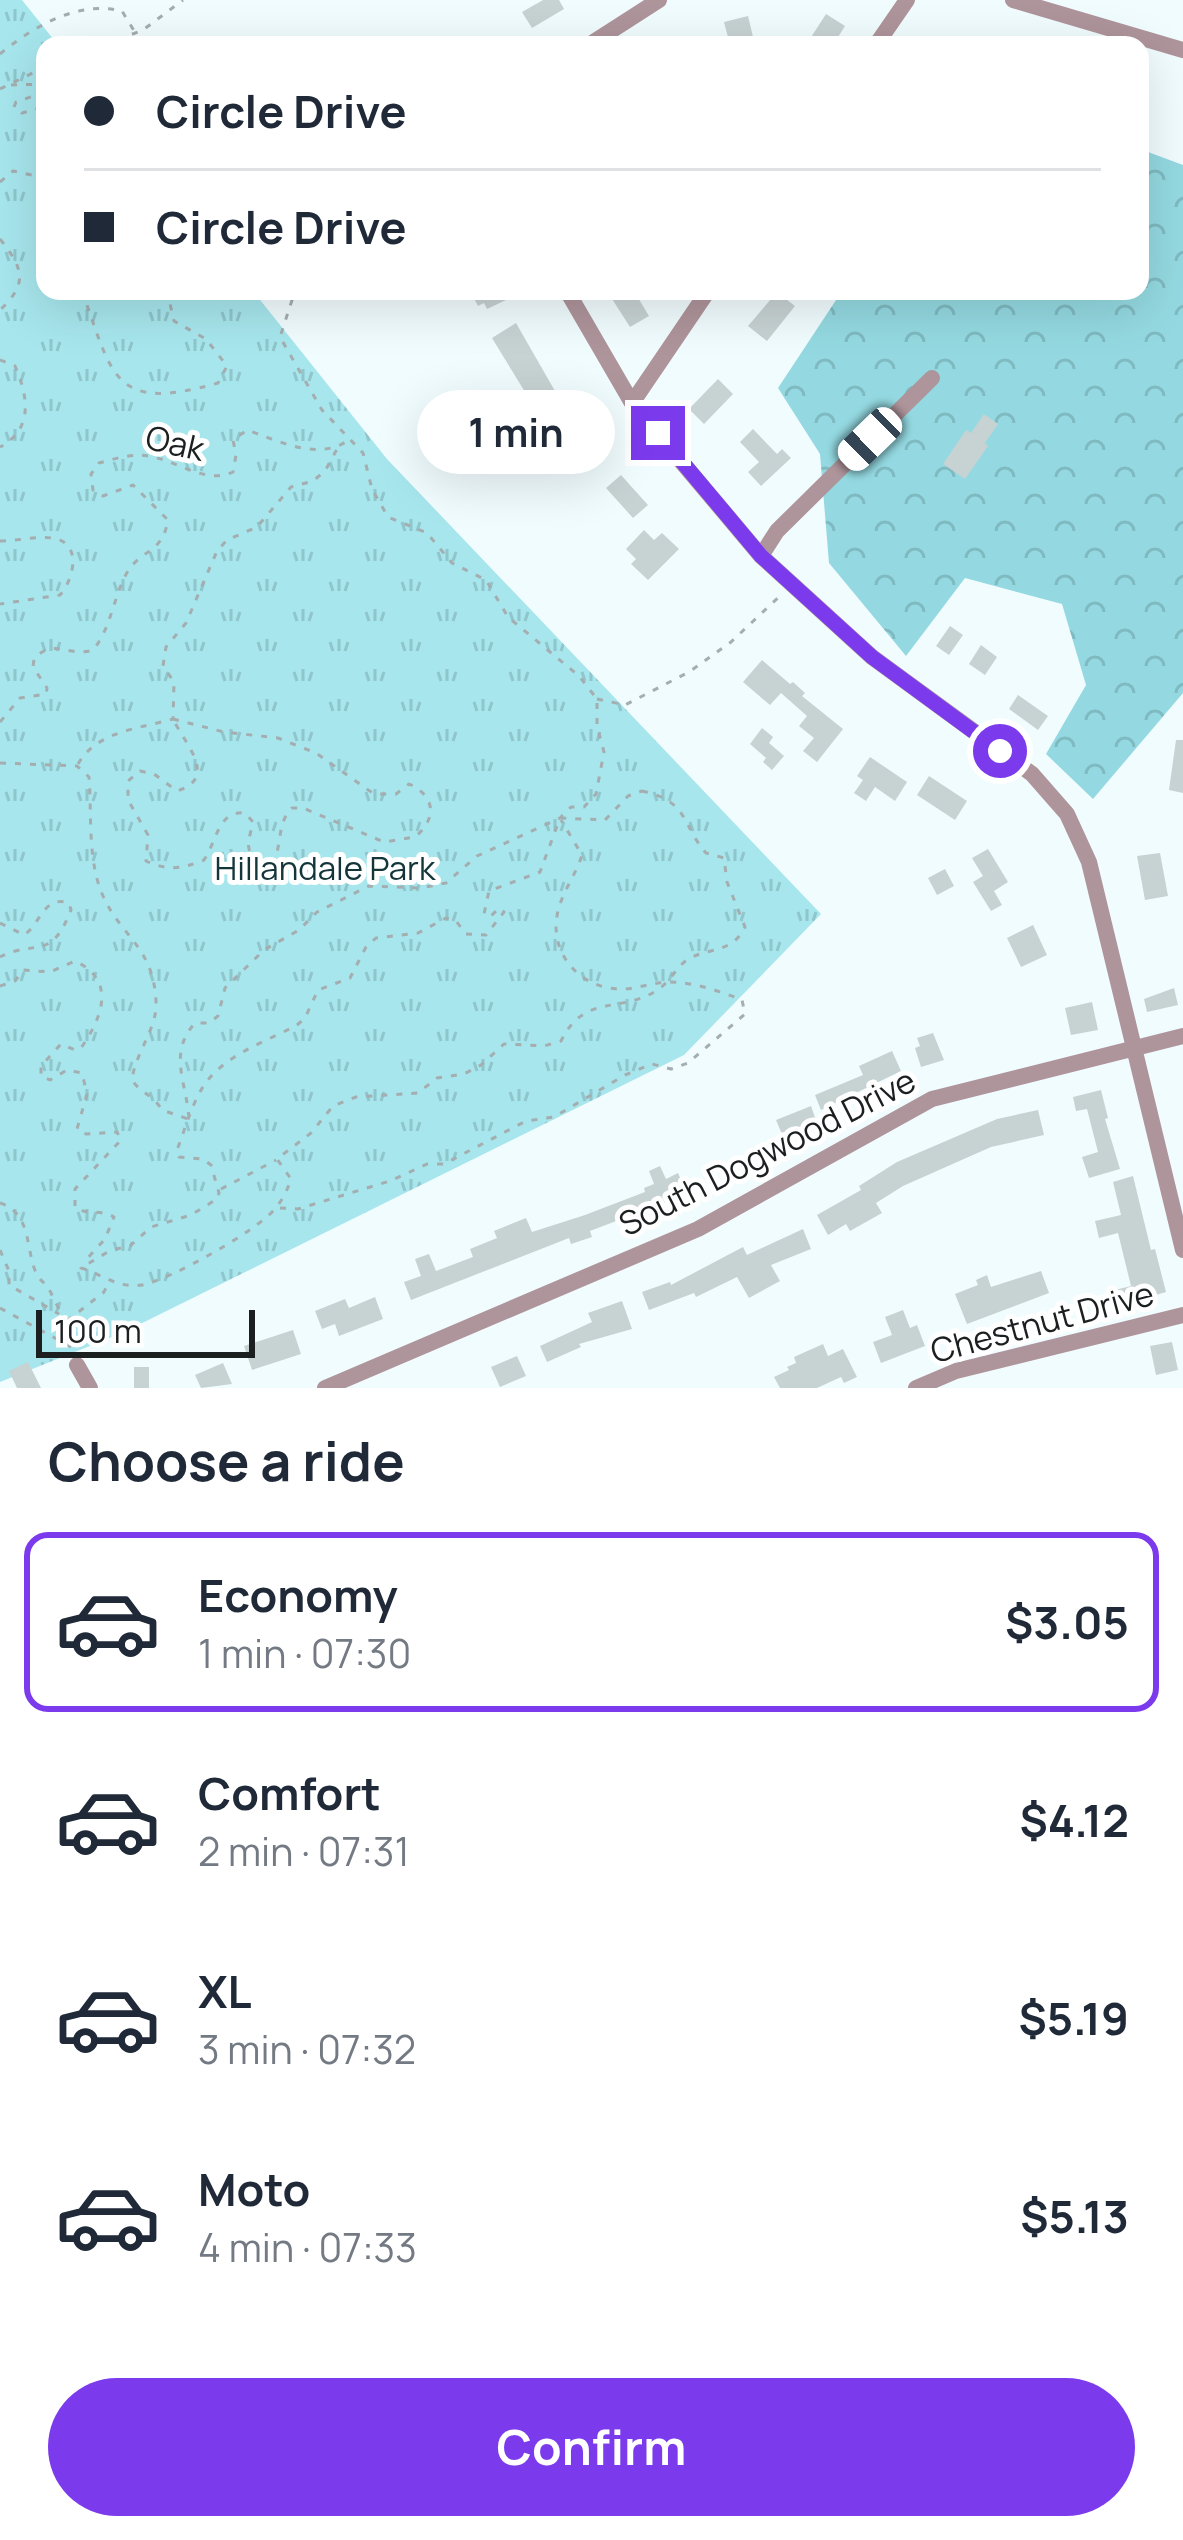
<!DOCTYPE html>
<html lang="en">
<head>
<meta charset="utf-8">
<style>
  body { margin:0; font-family:Manrope,sans-serif; background:#f2f2f3; color:#1f2937; height:100vh; display:flex; flex-direction:column; font-size:45px; white-space:nowrap }
  * { box-sizing:border-box; margin:0 }
  p { font-size:39px; color:#747a83 }
  .icon { flex:none; width:66px; height:66px; fill:none; stroke:currentColor; stroke-width:2; stroke-linecap:round; stroke-linejoin:round }
  .map { position:relative; height:1388px; overflow:hidden }
  .details { display:flex; flex-direction:column; background:#fff; flex:1 }
  .details>* { flex:none }
  .top-card { position:absolute; left:36px; top:36px; width:1113px; height:264px; border-radius:24px; box-shadow:0 12px 48px #0002; display:grid; align-content:center; height:264px; padding:0 48px; background:#fff }
  .scale { position:absolute; left:36px; bottom:30px; width:219px; box-sizing:border-box; padding-left:12px; border:6px solid #1b1f20; border-top:0; font-size:33px; line-height:42px; white-space:nowrap; color:#1b1f20; -webkit-text-stroke:9px #fff; paint-order:stroke }
  .end { position:absolute; width:54px; height:54px; margin:-27px; border:15px solid #7c3aed; background:#fff; box-shadow:0 0 0 6px #fff }
  .from { border-radius:50% }
  .bubble { position:absolute; height:84px; border-radius:42px; background:#fff; box-shadow:0 12px 48px #0002; font-size:39px; font-weight:700; line-height:84px; text-align:center }
  .car { position:absolute; width:36px; height:72px; margin:-36px -18px; border-radius:15px; box-shadow:0 0 9px 3px #0007; background:linear-gradient(#fff 24%,#345 0 40%,#fff 0 76%,#345 0 86%,#fff 0) }
  .top-card b { display:flex; align-items:center; gap:42px; height:114px; font-size:45px }
  .top-card b+b { border-top:3px solid #e0e1e3 }
  .top-card i { width:30px; height:30px; background:#1f2937 }
  ul { padding:0; list-style:none }
  li { display:flex; align-items:center; gap:36px; height:180px; margin:0 24px 18px; padding:0 24px; border:6px solid transparent; border-radius:24px }
  li div { flex:1 }
  li b { display:block; font-size:45px }
  li em { font-style:normal; font-weight:700 }
  li.on { border-color:#7c3aed }
  li>.icon { width:108px; height:108px; stroke-width:1.5 }
  h2 { padding:0 48px; font-size:54px; line-height:144px }
  .button { display:flex; gap:24px; margin-top:auto; padding:24px 48px }
  .button a { flex:1; height:138px; border-radius:72px; background:#7c3aed; color:#fff; font-size:48px; font-weight:700; line-height:138px; text-align:center }
  .map>svg:first-child { display:block }
</style>
</head>
<body>
<div class="map">
<svg width="1183" height="1388" viewBox="0 0 1183 1388">
  <defs>
    <pattern id="forest-crowns" width="20" height="18" patternUnits="userSpaceOnUse" patternTransform="scale(3)"><rect width="20" height="18" fill="#94d9e1"/><path d="M2 6a3 3 0 1 1 6 0M12 15a3 3 0 1 1 6 0" fill="none" stroke="#7fbac1"/></pattern>
    <pattern id="park-tufts" width="24" height="20" patternUnits="userSpaceOnUse" patternTransform="scale(3)"><rect width="24" height="20" fill="#a7e6ed"/><path d="M3 7l-1-3M5 7V3M7 7l1-3M15 17l-1-3M17 17v-4M19 17l1-3" fill="none" stroke="#8fc5cb"/></pattern>
  </defs>
  <rect width="100%" height="100%" fill="#f1fcfe"/>
  <path fill="url(#forest-crowns)" d="M1140,149l43,16v528l-90,106 -47,-45 40,-69 -24,-81 -97,-26 -59,78 -77,-93 -9,-109 -42,-66 64,-97h298z"/>
  <path fill="url(#park-tufts)" d="M0,0h22l36,45h-13v246h208l134,168 434,455 -137,141 -562,278 -122,49z"/>
  <path fill="#c7d2d3" d="M543,0h16l5,9 -32,19 -10,-16z
    M826,14l19,12 -12,19h-27z
    M748,16l7,29h-25l-6,-23z
    M470,291h41l-8,4 3,5 -19,9 -3,-6 -6,3z
    M607,291h27l15,25 -19,11z
    M777,292l18,14 -28,35 -19,-15z
    M516,323l51,89 -27,16 -20,-33 5,-3 -33,-54z
    M718,379l15,15 -29,30 -15,-15z
    M984,414l14,10 -13,19 3,3 -23,33 -22,-15 23,-34 5,3z
    M753,429l24,25 5,-5 9,9 -30,28 -13,-14 11,-10 -19,-20z
    M575,431l19,30 -16,11 -3,-5 -9,6 -6,-9 9,-6 -11,-16z
    M621,475l27,30 -15,13 -27,-30z
    M644,530l10,10 8,-7 17,16 -31,31 -17,-16 5,-5 -10,-10z
    M950,626l13,9 -14,20 -13,-9z
    M981,645l16,12 -12,18 -16,-11z
    M762,660l28,24 3,-2 12,11 -3,3 41,33 -26,33 -14,-11 11,-13 -15,-12 8,-10 -26,-23 -11,12 -27,-23z
    M1018,695l30,21 -10,14 -29,-21z
    M762,728l11,9 -4,6 15,13 -12,14 -9,-8 3,-4 -16,-14z
    M1176,740h7v53l-14,-3z
    M870,757l37,25 -12,19 -20,-14 -9,14 -12,-8 9,-13 -6,-4z
    M929,776l38,25 -12,19 -38,-25z
    M988,849l20,33 -14,9 8,14 -11,6 -18,-29 10,-6 -11,-18z
    M1160,853l8,43 -23,4 -8,-44z
    M945,869l9,17 -17,9 -9,-17z
    M1033,925l14,30 -26,12 -14,-29z
    M1174,988l4,17 -31,7 -3,-13z
    M1092,1002l6,28 -27,5 -6,-27z
    M933,1033l11,27 -23,7 -6,-19 5,-2 -3,-8z
    M892,1051l9,20 -80,39 -6,-15 48,-20 -4,-9z
    M1101,1090l7,28 -3,1 15,50 -31,9 -7,-21 16,-5 -11,-43 -11,2 -3,-14z
    M811,1106l7,20 -34,13 -8,-19z
    M1038,1110l6,25 -53,12 -88,39 -27,17 6,10 -32,18 -4,-7 -18,11 -11,-20 44,-25 -2,-4 38,-24 100,-43z
    M660,1166l6,13 12,-6 9,21 -97,37 2,6 -21,7 -2,-6 -158,62 -7,-18 17,-6 -6,-17 14,-5 7,17 37,-14 -3,-8 27,-11 -3,-7 32,-13 6,14 53,-17 60,-23 -1,-4 10,-4 -5,-13z
    M1133,1176l18,74 4,-1 11,43 -51,15 -4,-16 20,-5 -13,-53 -19,5 -4,-17 26,-6 -8,-33z
    M803,1229l8,20 -40,16 9,16 -31,17 -12,-21 -41,20 -2,-4 -45,17 -7,-18 28,-10 1,3 72,-38 4,8z
    M1041,1271l8,22 -82,31 -12,-30 23,-9 -2,-5 11,-5 4,12z
    M375,1297l8,22 -44,17 -4,-12 -13,5 -7,-18 30,-12 4,9z
    M622,1301l10,28 -53,15 2,3 -34,15 -7,-16 52,-24 -4,-9z
    M903,1310l7,18 7,-3 8,21 -44,17 -8,-21 19,-7 -7,-18z
    M293,1330l8,24 -49,16 -8,-24z
    M1172,1342l6,28 -22,5 -6,-29z
    M823,1344l5,12 15,-7 14,28 -13,6 -3,-6 -24,11h-37l-6,-11 15,-7 -2,-3 9,-4 -2,-6z
    M517,1356l9,20 -26,11 -9,-20z
    M28,1362l13,26h-24l-8,-17z
    M223,1363l9,21 -31,4 -6,-13z
    M134,1367h15v21h-15z"/>
  <g fill="none" stroke-linecap="round" stroke-linejoin="round">
    <path stroke="#a4adaf" stroke-width="3" stroke-dasharray="6 9" stroke-linecap="butt" d="M104,45l39,-15 40,-30
      M0,54c33,-27 77,-54 122,-43l14,23
      M11,85l34,-1
      M0,89l45,-22
      M45,92l-29,10 -2,5 8,6 23,-6
      M0,182l13,-11 19,4 13,11
      M0,239c23,29 29,44 0,71
      M82,291c31,86 31,122 136,92l9,-17 -21,-27 -32,-18 -7,-30
      M0,360l15,6c13,30 19,63 -15,81
      M0,541c17,0 36,-5 52,-3 31,4 22,41 8,57l-60,9
      M597,699l28,6 64,-33 42,-30 51,-48
      M173,719l51,13 54,6 38,15 58,41h22l13,-10c27,12 28,35 6,53l-31,5 -81,-34h-11c-19,18 -6,49 -28,64l-12,-7 -4,-22 5,-21 -8,-9c-27,-3 -28,28 -41,47 -22,9 -36,11 -58,1l2,-26 -20,-35v-19l12,-10 14,3 23,17c42,-13 8,-47 -4,-72z
      M0,722l20,-24 26,-4 1,-6 -14,-21 1,-8c19,-22 36,-1 59,-9 19,-23 20,-54 35,-79 15,-23 34,-17 40,-51l-35,-35 -30,11 -10,-6 -2,-16 8,-11c15,-4 33,-10 49,-7 29,4 57,29 85,16l3,-17 -3,-15 14,-10c32,11 74,33 104,8
      M0,763l77,3 12,11c3,37 -2,83 14,119 19,42 50,50 53,105 2,27 -21,52 -24,79 9,14 20,13 30,30l26,9
      M78,764c19,-33 60,-35 95,-45l1,-37 -11,-16 3,-19 20,-24 31,-72 10,-11 30,-13 34,-40 22,-6 12,-10 12,-22
      M642,791c47,10 39,33 64,62l18,5 3,24 18,45c-13,26 -33,20 -55,31 -13,7 -20,25 -34,33 -38,23 -71,2 -95,50l-17,5 -40,-2 -23,21 -17,9 -27,4 -19,15 -62,4 -23,9 -22,27 -34,26 14,20c-3,10 -10,24 -18,32 -19,21 -103,69 -131,74 -24,4 -40,-11 -61,-17l30,-18 19,-4 21,-19 40,-12 26,-16 2,-6 -8,-28 -8,-6 -24,-2 -2,-7c7,-18 12,-37 21,-54 18,-39 64,-52 99,-71l8,-7 13,-28 32,-12 16,-31 10,-9 42,-5 28,-15 10,3 10,13 20,1 18,-23 -5,-4 -8,8 -7,-2 5,-23 51,-19 20,-54 45,2 23,-24z
      M0,923l24,12c17,-11 19,-40 45,-32l2,7c-21,53 -34,28 -71,47
      M0,986l15,-5 8,-11 27,2 25,-11c43,20 26,58 6,87l-6,2 -14,-6 -20,22v10l9,4 17,-10 15,3 5,21 -10,35 9,5 31,-2 4,8 -46,49v19c13,7 25,1 39,9l-9,22 -22,24
      M189,1118c-3,-37 -21,-65 6,-95h14l9,-7 7,-28 39,-38 35,-20 18,-18 52,-26 52,2 25,-5 31,-27 83,-38 11,-11h13l12,-13 8,-42 -7,-26v-27l-18,-23 -71,-59 -22,-37 -34,-17 -25,-30 -39,-16 -16,-28 -9,-36 -41,-43 -42,-73 15,-46
      M221,1189l55,-29
      M0,1203c40,13 20,66 47,82l31,62
      M280,1208l18,1 92,-28 37,-17h17l82,-43 28,-4 71,-42 27,-11 19,5 17,-6 57,-49 -3,-14c-22,-9 -49,-18 -73,-18 -16,0 -31,7 -47,7 -40,1 -72,-34 -65,-73 3,-21 19,-41 25,-61l-21,-35
      M0,1250l9,21v14l50,29
      M0,1308l75,41
      M67,1321l37,-29 4,-9"/>
    <path stroke="#ae949b" stroke-width="16" d="M1013,0l170,50
      M589,45l70,-45
      M876,45l31,-45
      M567,291l65,112 129,153 111,101 160,117 35,40 22,48 94,388
      M632,403l76,-112
      M761,556l16,-25 155,-153
      M77,1365l13,23
      M325,1388l373,-159 234,-130 251,-63
      M916,1388l40,-17 227,-56"/>
  </g>
  <g fill="none" stroke-linecap="round" stroke-linejoin="round">
    <path stroke="#7c3aed" stroke-width="15" d="M658,433l103,123 111,101 128,94"/>
  </g>
  <g text-anchor="middle" stroke-width="10" stroke-linejoin="round" paint-order="stroke">
    <g font-size="33" fill="#1b1f20" stroke="#fff">
      <text transform="translate(175 443) rotate(13)" y="12">Oak</text>
      <text transform="translate(767 1152) rotate(-27)" y="12">South Dogwood Drive</text>
      <text transform="translate(1042 1322) rotate(-15)" y="12">Chestnut Drive</text>
    </g>
    <g font-size="33" fill="#14363a" stroke="#fff">
      <text x="325" y="880">Hillandale Park</text>
    </g>
  </g>
</svg>
<div class="scale">100 m</div>
<i class="end from" style="left:1000px;top:751px"></i>
<i class="end" style="left:658px;top:433px"></i>
<div class="bubble" style="left:417px;top:390px;width:198px">1 min</div>
<i class="car" style="left:870px;top:439px;rotate:226deg"></i>
<div class="top-card">
<b><i class="from"></i>Circle Drive</b>
<b><i></i>Circle Drive</b>
</div>
</div>
<section class="details">
<h2>Choose a ride</h2>
<ul>
<li class="on"><svg class="icon" aria-label="car" viewBox="0 0 24 24"><path d="M5 17H2v-5l4-1 3-4h7l3 4 3 1v5h-3M9 17h6M6 11h13"/><circle cx="7" cy="17" r="2"/><circle cx="17" cy="17" r="2"/></svg><div><b>Economy</b><p>1 min · 07:30</p></div><em>$3.05</em></li>
<li><svg class="icon" aria-label="car" viewBox="0 0 24 24"><path d="M5 17H2v-5l4-1 3-4h7l3 4 3 1v5h-3M9 17h6M6 11h13"/><circle cx="7" cy="17" r="2"/><circle cx="17" cy="17" r="2"/></svg><div><b>Comfort</b><p>2 min · 07:31</p></div><em>$4.12</em></li>
<li><svg class="icon" aria-label="car" viewBox="0 0 24 24"><path d="M5 17H2v-5l4-1 3-4h7l3 4 3 1v5h-3M9 17h6M6 11h13"/><circle cx="7" cy="17" r="2"/><circle cx="17" cy="17" r="2"/></svg><div><b>XL</b><p>3 min · 07:32</p></div><em>$5.19</em></li>
<li><svg class="icon" aria-label="car" viewBox="0 0 24 24"><path d="M5 17H2v-5l4-1 3-4h7l3 4 3 1v5h-3M9 17h6M6 11h13"/><circle cx="7" cy="17" r="2"/><circle cx="17" cy="17" r="2"/></svg><div><b>Moto</b><p>4 min · 07:33</p></div><em>$5.13</em></li>
</ul>
<div class="button"><a>Confirm</a></div>
</section>
</body>
</html>
